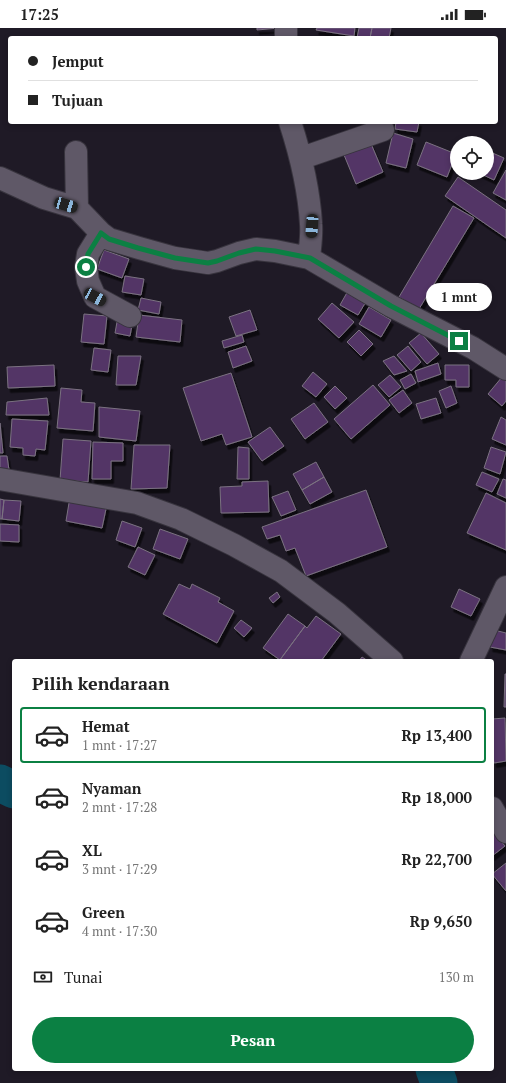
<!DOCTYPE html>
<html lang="id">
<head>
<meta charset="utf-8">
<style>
  body { margin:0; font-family:"PT Serif",serif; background:#f2f2f2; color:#222; height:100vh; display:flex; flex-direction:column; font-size:15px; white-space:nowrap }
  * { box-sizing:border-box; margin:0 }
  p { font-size:13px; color:#767676 }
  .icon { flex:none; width:22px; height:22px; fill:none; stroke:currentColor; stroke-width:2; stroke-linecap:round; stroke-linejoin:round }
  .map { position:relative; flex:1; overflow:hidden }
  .sheet { position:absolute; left:12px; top:631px; width:482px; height:412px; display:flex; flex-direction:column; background:#fff; border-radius:4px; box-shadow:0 2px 6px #0003 }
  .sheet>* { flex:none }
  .banner { position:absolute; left:8px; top:8px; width:490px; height:88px; border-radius:4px; box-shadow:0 2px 6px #0003; display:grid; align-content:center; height:88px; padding:0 20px; background:#fff }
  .controls { position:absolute; left:450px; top:108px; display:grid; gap:8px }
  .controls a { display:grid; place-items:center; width:44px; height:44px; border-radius:50%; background:#fff; box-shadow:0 2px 6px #0003; font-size:20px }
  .end { position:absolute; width:18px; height:18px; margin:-9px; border:5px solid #0b8043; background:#fff; box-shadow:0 0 0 2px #fff }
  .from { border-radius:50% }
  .bubble { position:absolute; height:28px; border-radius:14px; background:#fff; box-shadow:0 2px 6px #0003; font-size:13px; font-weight:600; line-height:28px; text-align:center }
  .car { position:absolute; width:12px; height:24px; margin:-12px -6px; border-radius:5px; box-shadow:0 0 3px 1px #0007; background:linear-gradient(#222 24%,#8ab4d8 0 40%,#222 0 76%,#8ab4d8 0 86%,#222 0) }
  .banner b { display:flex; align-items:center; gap:14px; height:38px; font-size:15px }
  .banner b+b { border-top:1px solid #e0e0e0 }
  .banner i { width:10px; height:10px; background:#222 }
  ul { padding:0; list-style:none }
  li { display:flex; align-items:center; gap:12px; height:56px; margin:0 8px 6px; padding:0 12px; border:2px solid transparent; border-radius:4px }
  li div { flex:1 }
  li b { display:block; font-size:15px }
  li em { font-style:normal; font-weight:600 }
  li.current { border-color:#0b8043 }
  li>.icon { width:36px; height:36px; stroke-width:1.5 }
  h2 { padding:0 20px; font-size:18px; line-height:48px }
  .pay { display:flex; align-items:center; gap:10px; height:44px; padding:0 20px; font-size:15px }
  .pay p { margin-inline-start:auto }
  .cta { display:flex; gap:8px; margin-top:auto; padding:8px 20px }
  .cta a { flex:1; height:46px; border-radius:24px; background:#0b8043; color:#fff; font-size:16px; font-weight:600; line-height:46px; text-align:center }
  .status { display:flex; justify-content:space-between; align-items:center; height:28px; padding:0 20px; background:#fff; direction:ltr }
  .status svg { height:11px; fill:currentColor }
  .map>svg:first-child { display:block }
</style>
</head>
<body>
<div class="status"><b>17:25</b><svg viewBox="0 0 49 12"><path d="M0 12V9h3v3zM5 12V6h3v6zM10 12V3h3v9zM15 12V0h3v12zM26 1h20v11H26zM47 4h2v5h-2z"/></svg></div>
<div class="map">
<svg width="506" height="1055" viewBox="0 0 506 1055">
  <defs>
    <filter id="shadow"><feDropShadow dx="2.5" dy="4.5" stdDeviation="0" flood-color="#0009"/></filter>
  </defs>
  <rect width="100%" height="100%" fill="#1f1a26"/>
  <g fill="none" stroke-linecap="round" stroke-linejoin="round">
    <path stroke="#0c4c61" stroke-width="37" d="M0,755l14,7
      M434,1041l5,14"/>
  </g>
  <path fill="#533566" stroke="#7b7281" filter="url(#shadow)" d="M257,0h22l-22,2z
    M317,0h38l-1,8 -38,-6z
    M359,0h13l-2,10h-13z
    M372,0h19l-2,10h-19z
    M396,94h23l-2,10 -22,-3z
    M393,105l20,6 -7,29 -20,-5z
    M369,111l14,33 -27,12 -14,-34z
    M426,114l30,12 -9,23 -30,-12z
    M488,123l16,7 -10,22 -15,-7h8z
    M506,142v30l-13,-7z
    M458,149l48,33v28l-61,-42z
    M453,178l21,12 -55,91 -20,-12z
    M104,222l25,9 -7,19 -25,-9z
    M125,248l19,3 -3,16 -19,-3z
    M349,261l18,11 -9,15 -18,-10z
    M141,270l20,4 -2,12 -21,-4z
    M332,275l22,19 -15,16 -21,-19z
    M369,279l22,13 -10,17 -22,-13z
    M250,282l7,20 -21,6 -7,-19z
    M84,286l23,2 -3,28 -23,-2z
    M139,287l43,5 -2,22 -44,-5z
    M117,294l15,3 -2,11 -15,-3z
    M359,302l14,14 -12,12 -14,-14z
    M421,305l18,21 -12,10 -18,-21z
    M242,307l2,7 -20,6 -2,-7z
    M246,318l6,15 -19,7 -5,-16z
    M408,318l13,16 -10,9 -14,-16z
    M94,320l17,2 -3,22 -17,-2z
    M118,328h23l-5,29h-20z
    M394,328l13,15 -13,4 -11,-14z
    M438,335l3,11 -23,8 -3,-11z
    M54,337l1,21 -47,2 -1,-21z
    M445,337h24v22h-13v-7h-11z
    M313,344l14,12 -11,13 -14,-11z
    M231,345l21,64 -26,8 -4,-11 -21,7 -18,-53z
    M411,346l5,9 -11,6 -5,-9z
    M390,347l11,12 -12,10 -11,-12z
    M502,349l4,4v20l-4,5 -14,-12z
    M373,357l17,20 -39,34 -17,-20z
    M335,358l12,12 -12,11 -11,-12z
    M451,358l6,17 -11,5 -7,-17z
    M61,360l21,2 -1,12 14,1 -2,28 -36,-3z
    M403,362l9,13 -13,10 -10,-13z
    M47,370l2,17h-43l1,-13z
    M436,370l5,15 -20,6 -5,-15z
    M314,375l14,19 -23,17 -14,-20z
    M99,379l41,4 -4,30 -37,-4z
    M501,389l5,3v25l-14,-6z
    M12,391l36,2 -3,29 -9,-1 -1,7 -12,-1v-7l-13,-1z
    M0,395l3,30h-3z
    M270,399l14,19 -22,15 -14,-19z
    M63,411l28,2 -3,41 -28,-2z
    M93,414l30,1v18h-12v18h-19z
    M134,417h36l-3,43 -36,1z
    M238,419l11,1v31h-12z
    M491,419l15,5 -6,22 -16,-6z
    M0,428h7l2,14 -9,1z
    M316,434l8,15 -22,13 -9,-16z
    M482,444l17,7 -7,13 -16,-7z
    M324,449l8,15 -22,12 -8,-14z
    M503,451l3,1v18l-9,-4z
    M268,453l1,31 -48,1 -1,-26 22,-1v-4z
    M366,462l21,57 -81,29 -11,-28 -9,3 -6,-16 -13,4 -5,-12z
    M288,463l8,19 -15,6 -9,-19z
    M486,465l20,10v47l-39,-17z
    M70,469l37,7 -5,24 -36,-7z
    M0,471l4,1 -2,19h-2z
    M4,472l17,1 -2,20 -17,-2z
    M122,493l20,7 -7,19 -19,-7z
    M0,496l19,1v17l-19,-1z
    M160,501l28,10 -8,20 -27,-10z
    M138,519l17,8 -10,20 -17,-8z
    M179,556l11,5 2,-5 28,14 -2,4 16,9 -17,32 -54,-29z
    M459,561l21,10 -9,17 -20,-9z
    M277,564l3,5 -7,6 -4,-5z
    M288,586l17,12 -25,34 -17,-12z
    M316,588l25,18 -20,27h-42l26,-35 2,2z
    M241,592l11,8 -8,9 -10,-9z
    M494,602l12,3v17l-16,-3z
    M362,629l6,4h-9z
    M505,646h1v33h-2z
    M505,690l1,43 -12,2 -2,-13v-31z
    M492,802l13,16 -13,10z
    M506,835v28l-14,-17z"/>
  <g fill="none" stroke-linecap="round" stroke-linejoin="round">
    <g stroke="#38343e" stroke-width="24">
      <path id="minor" d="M286,10v-10
        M290,94c11,34 19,67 21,102 1,11 -1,23 -2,34
        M76,124l1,56
        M302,130l81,-28
        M0,150l44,20 33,10 24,25 8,6 30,9 36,10 33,5 9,-2 22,-8 17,-4 19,2 34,7 82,48 82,42 33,21
        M101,205l-13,21 -2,13 2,14 7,16 35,19
        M0,451l137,24 44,16 53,26 47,26 56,42 55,48
        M471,633l35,-74
        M492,780l14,24"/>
    </g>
    <use href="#minor" stroke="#5f5867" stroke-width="22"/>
  </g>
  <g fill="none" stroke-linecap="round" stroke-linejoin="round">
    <path stroke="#0b8043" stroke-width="5" d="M86,239l2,-13 13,-21 8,6 29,9 37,10 33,5 9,-2 22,-8 17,-4 19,2 35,7 81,48 68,35"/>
  </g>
</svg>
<div class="controls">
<a><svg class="icon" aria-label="locate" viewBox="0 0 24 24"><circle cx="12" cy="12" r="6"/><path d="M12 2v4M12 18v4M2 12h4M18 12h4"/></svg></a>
</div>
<i class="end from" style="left:86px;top:239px"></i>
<i class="end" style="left:459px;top:313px"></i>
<div class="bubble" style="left:426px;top:255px;width:66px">1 mnt</div>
<i class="car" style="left:66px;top:177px;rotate:106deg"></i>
<i class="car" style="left:312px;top:198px;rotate:184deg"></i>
<i class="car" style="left:95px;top:269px;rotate:118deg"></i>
<div class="banner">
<b><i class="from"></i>Jemput</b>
<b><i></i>Tujuan</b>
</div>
<section class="sheet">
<h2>Pilih kendaraan</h2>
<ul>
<li class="current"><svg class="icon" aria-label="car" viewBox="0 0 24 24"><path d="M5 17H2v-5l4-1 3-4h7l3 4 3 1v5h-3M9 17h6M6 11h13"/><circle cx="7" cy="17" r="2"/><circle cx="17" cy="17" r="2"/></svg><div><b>Hemat</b><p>1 mnt · 17:27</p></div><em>Rp 13,400</em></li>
<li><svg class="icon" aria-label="car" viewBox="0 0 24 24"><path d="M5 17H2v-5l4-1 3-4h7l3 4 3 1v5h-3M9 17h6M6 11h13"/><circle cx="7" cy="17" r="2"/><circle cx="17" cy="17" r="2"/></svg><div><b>Nyaman</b><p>2 mnt · 17:28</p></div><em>Rp 18,000</em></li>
<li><svg class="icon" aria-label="car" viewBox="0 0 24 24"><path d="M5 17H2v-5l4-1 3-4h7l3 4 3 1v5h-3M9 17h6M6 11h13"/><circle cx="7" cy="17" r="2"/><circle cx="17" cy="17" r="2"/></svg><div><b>XL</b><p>3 mnt · 17:29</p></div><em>Rp 22,700</em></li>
<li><svg class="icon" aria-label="car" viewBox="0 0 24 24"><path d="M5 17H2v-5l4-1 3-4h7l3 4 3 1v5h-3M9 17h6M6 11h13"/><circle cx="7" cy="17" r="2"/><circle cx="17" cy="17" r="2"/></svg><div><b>Green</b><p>4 mnt · 17:30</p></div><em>Rp 9,650</em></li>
</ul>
<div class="pay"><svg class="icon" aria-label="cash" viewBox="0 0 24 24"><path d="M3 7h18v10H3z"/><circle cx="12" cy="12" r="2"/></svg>Tunai<p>130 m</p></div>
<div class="cta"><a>Pesan</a></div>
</section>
</div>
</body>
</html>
